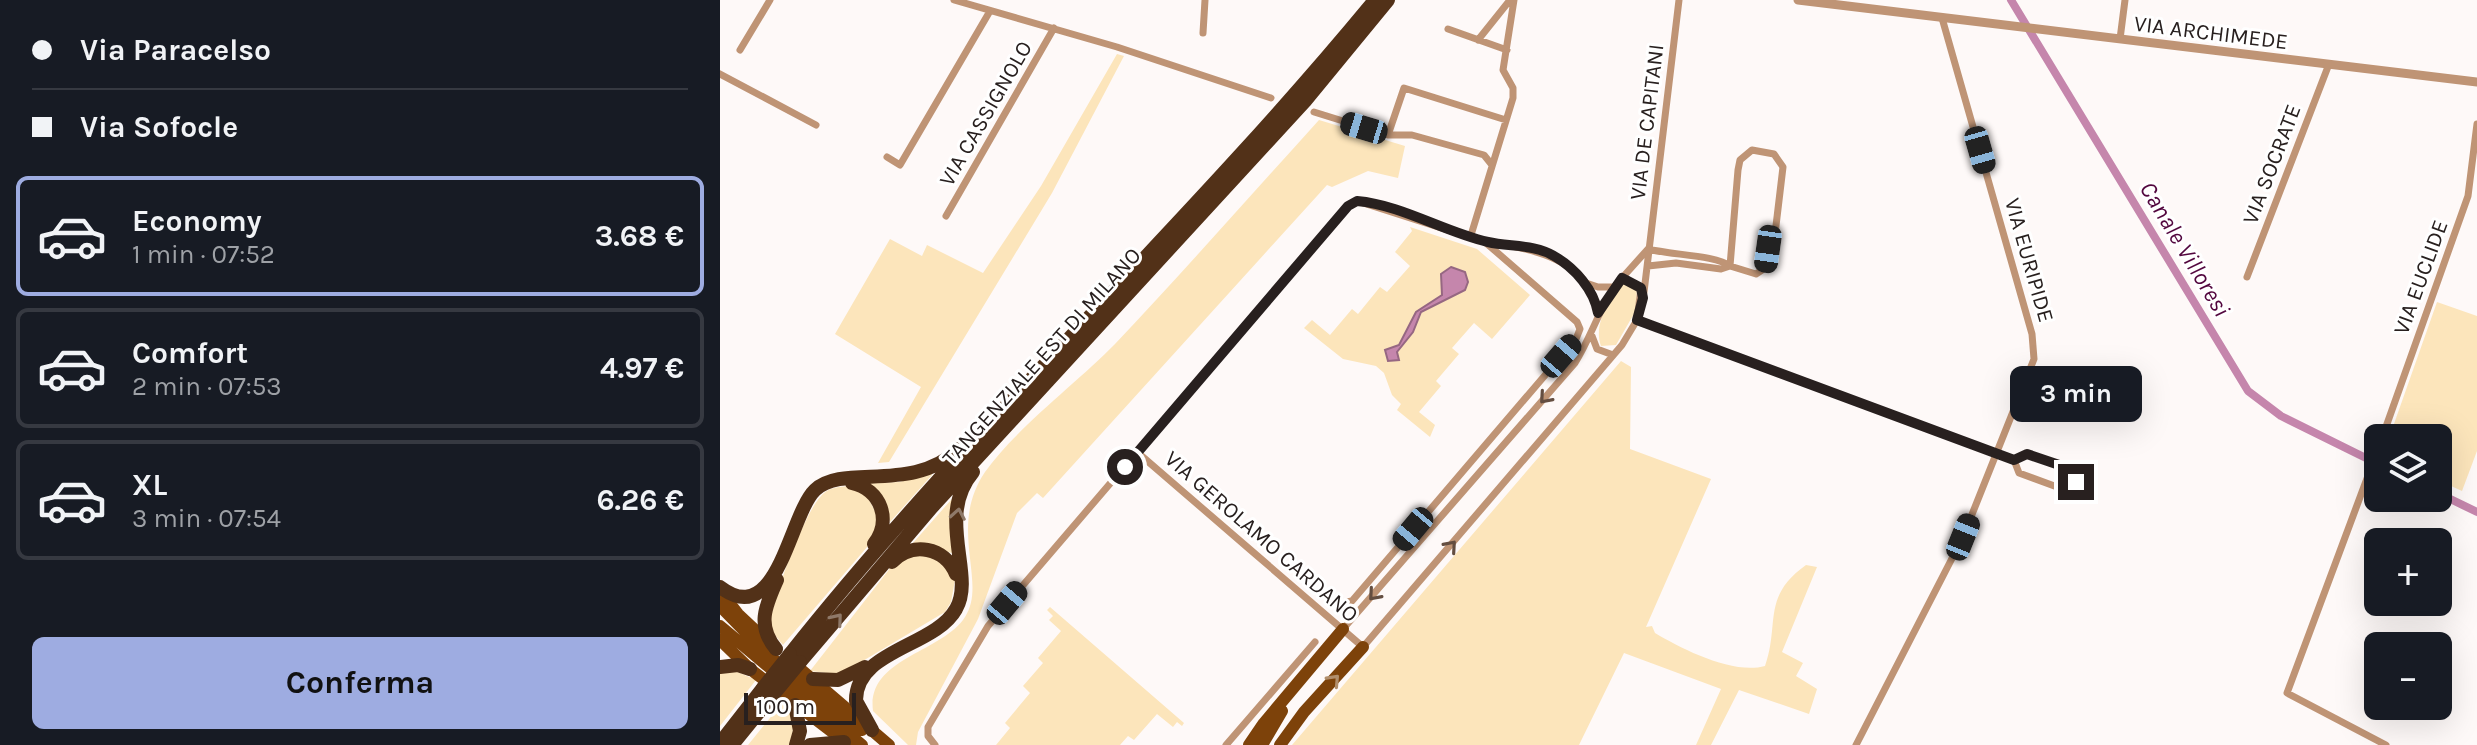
<!DOCTYPE html>
<html lang="it">
<head>
<meta charset="utf-8">
<style>
  body { margin:0; font-family:Karla,sans-serif; background:#242831; color:#f1f3f6; height:100vh; display:flex; flex-direction:column; font-size:30px; white-space:nowrap }
  * { box-sizing:border-box; margin:0 }
  p { font-size:26px; color:#9ea1a6 }
  .icon { flex:none; width:44px; height:44px; fill:none; stroke:currentColor; stroke-width:2; stroke-linecap:round; stroke-linejoin:round }
  .map { position:relative; flex:1; overflow:hidden }
  .sheet { display:flex; flex-direction:column; background:#171b24; width:720px }
  .sheet>* { flex:none }
  .hud { display:grid; align-content:center; height:176px; padding:0 32px; background:#171b24 }
  .tools { position:absolute; left:1644px; top:424px; display:grid; gap:16px }
  .tools a { display:grid; place-items:center; width:88px; height:88px; border-radius:12px; background:#171b24; box-shadow:0 8px 32px #0002; font-size:40px }
  .scale { position:absolute; left:24px; bottom:20px; width:112px; box-sizing:border-box; padding-left:8px; border:4px solid #28201f; border-top:0; font-size:22px; line-height:28px; white-space:nowrap; color:#28201f; -webkit-text-stroke:6px #fff; paint-order:stroke }
  .end { position:absolute; width:36px; height:36px; margin:-18px; border:10px solid #28201f; background:#fff; box-shadow:0 0 0 4px #fff }
  .from { border-radius:50% }
  .bubble { position:absolute; height:56px; border-radius:12px; background:#171b24; box-shadow:0 8px 32px #0002; font-size:26px; font-weight:700; line-height:56px; text-align:center }
  .car { position:absolute; width:24px; height:48px; margin:-24px -12px; border-radius:10px; box-shadow:0 0 6px 2px #0007; background:linear-gradient(#222 24%,#8ab4d8 0 40%,#222 0 76%,#8ab4d8 0 86%,#222 0) }
  .hud b { display:flex; align-items:center; gap:28px; height:76px; font-size:30px }
  .hud b+b { border-top:2px solid #363941 }
  .hud i { width:20px; height:20px; background:#f1f3f6 }
  ul { padding:0; list-style:none }
  li { display:flex; align-items:center; gap:24px; height:120px; margin:0 16px 12px; padding:0 16px; border:4px solid #363941; border-radius:12px }
  li div { flex:1 }
  li b { display:block; font-size:30px }
  li em { font-style:normal; font-weight:700 }
  li.current { border-color:#9eace1 }
  li>.icon { width:72px; height:72px; stroke-width:1.5 }
  .primary-button { display:flex; gap:16px; margin-top:auto; padding:16px 32px }
  .primary-button a { flex:1; height:92px; border-radius:12px; background:#9eace1; color:#111; font-size:32px; font-weight:700; line-height:92px; text-align:center }
  main { display:flex; flex:1; min-height:0 }
  .map>svg:first-child { display:block }
</style>
</head>
<body>
<main>
<section class="sheet">
<div class="hud">
<b><i class="from"></i>Via Paracelso</b>
<b><i></i>Via Sofocle</b>
</div>
<ul>
<li class="current"><svg class="icon" aria-label="car" viewBox="0 0 24 24"><path d="M5 17H2v-5l4-1 3-4h7l3 4 3 1v5h-3M9 17h6M6 11h13"/><circle cx="7" cy="17" r="2"/><circle cx="17" cy="17" r="2"/></svg><div><b>Economy</b><p>1 min · 07:52</p></div><em>3.68 €</em></li>
<li><svg class="icon" aria-label="car" viewBox="0 0 24 24"><path d="M5 17H2v-5l4-1 3-4h7l3 4 3 1v5h-3M9 17h6M6 11h13"/><circle cx="7" cy="17" r="2"/><circle cx="17" cy="17" r="2"/></svg><div><b>Comfort</b><p>2 min · 07:53</p></div><em>4.97 €</em></li>
<li><svg class="icon" aria-label="car" viewBox="0 0 24 24"><path d="M5 17H2v-5l4-1 3-4h7l3 4 3 1v5h-3M9 17h6M6 11h13"/><circle cx="7" cy="17" r="2"/><circle cx="17" cy="17" r="2"/></svg><div><b>XL</b><p>3 min · 07:54</p></div><em>6.26 €</em></li>
</ul>
<div class="primary-button"><a>Conferma</a></div>
</section>
<div class="map">
<svg width="1757" height="745" viewBox="0 0 1757 745">
  <rect width="100%" height="100%" fill="#fef9f8"/>
  <path fill="#fce5bb" d="M397,54l7,2 -72,137 -163,269 -11,1 43,-76 -86,-53 55,-95 32,17 5,-11 56,28 58,-87z
    M599,120l86,26 -7,32 -30,-7 -36,16 -5,-2 -284,313 -6,-5 -20,20 -39,106 -60,113 -2,13h-8l-35,-34c-7,-53 69,-58 92,-94 23,-35 -18,-89 20,-145 30,-43 92,-89 130,-128 69,-73 136,-149 204,-224z
    M690,227l67,22 53,46 -38,44 -18,-16 -22,25 7,6 -23,27 5,5 -22,26 16,13 -5,12 -33,-27 4,-6 -9,-9 -8,-22 -8,-7 -33,-7 -39,-31 8,-8 18,15 22,-26 6,5 22,-27 7,5 23,-26 -15,-14 17,-21z
    M908,282l9,7 -2,23 -19,33 -15,1c-8,-22 8,-45 21,-62z
    M1717,302l40,14v135l-15,40 -24,-11v-42h-49z
    M901,361l10,6 -1,82 81,30 -65,148 6,-1 3,7c27,16 78,42 110,33 15,-42 -4,-69 41,-101l11,2 -35,85 21,11 -7,13 21,13 -8,25 -70,-24 -28,55h-15l25,-56 -97,-36 -45,92h-287z
    M212,473v2l-42,47 -3,-13 -18,-26 30,-1z
    M128,486l17,6 13,25 -4,22 -91,106 -14,-17c3,-27 35,-118 55,-135 7,-6 16,-6 24,-7z
    M238,492l-6,61 -39,-10z
    M199,552l23,8 13,20 -4,22 -6,10 -94,56 -16,6 -25,-3 81,-104z
    M330,607l134,116 -2,3 -5,-4 -4,5 -16,-13 -23,26 -6,-4 -8,9h-124l14,-17 -5,-5 25,-30 -7,-7 20,-23 -5,-5 23,-27 -12,-11 4,-4 -6,-6z
    M11,669l25,11 -36,46v-53z
    M63,702c12,14 11,26 8,43h-43z"/>
  <path fill="#c586ac" stroke="#966782" stroke-width="2" d="M731,267l14,5 3,10 -3,8 -44,22 -8,20 -16,20 2,8 -11,1 -3,-11 14,-5 17,-33 26,-17 -1,-21z"/>
  <g fill="none" stroke-linecap="round" stroke-linejoin="round">
    <path stroke="#c586ac" stroke-width="8" d="M1291,0l237,391 33,25 97,48
      M1718,493l39,19"/>
    <path stroke="#bf9475" stroke-width="7" d="M234,0l163,47 154,51
      M728,29l59,21
      M483,33l2,-33
      M1400,39l5,-39
      M758,40l32,-40
      M20,50l30,-50
      M0,74l96,51
      M594,112l74,23h24l72,20 8,10
      M668,135l16,-47 102,32
      M167,157l13,8 90,-154
      M226,216l108,-188
      M751,235l42,-137v-10l-10,-18 11,-70
      M767,242c45,7 102,16 111,71
      M928,249c22,6 68,6 82,17
      M1048,249l-3,19 -9,6 -26,-8 8,-96 2,-10 12,-10 22,4 9,13 -8,67
      M928,266l28,-3 45,6 9,-3
      M1527,277l82,-213
      M902,278l26,-29
      M866,283l12,4h16
      M924,292l35,-292
      M917,320l360,133 17,7 5,13 49,18 8,-9 -2,-12 -47,-16 -13,6
      M872,336l5,13 16,6
      M1662,438l86,-242 9,-72
      M1658,449l-91,244 99,52
      M417,452c75,65 151,130 226,195l259,-302 15,-25 4,-32 -19,-10c-22,26 -29,56 -47,85l-232,266
      M215,745l-7,-9v-9l60,-101 360,-420 9,-5 128,41 92,80 3,7 -4,10 -224,262 -6,1
      M506,745l89,-103
      M1136,745l107,-208 71,-178 -2,-25 -90,-316"/>
    <path stroke="#bf9475" stroke-width="9" d="M1078,0l679,82"/>
    <path stroke="#7d420a" stroke-width="12" d="M0,591l18,23 33,31
      M0,606l49,50 93,74
      M0,626l142,119
      M0,640l30,29 98,75
      M71,661l98,84
      M529,745l15,-22 79,-94
      M542,745l20,-34
      M560,745l24,-33 59,-65"/>
    <path stroke="#523118" stroke-width="14" d="M132,483c29,7 40,37 22,61
      M172,562c20,-21 53,-15 64,12
      M0,587c58,44 69,-72 95,-97 29,-27 97,4 144,-41
      M56,649c-20,-24 -10,-44 1,-69
      M70,654c182,-229 399,-428 585,-654
      M80,662l132,-155 373,-406 83,-101
      M0,667l18,-2 12,4
      M93,679l25,1 27,-13
      M75,705l5,26 -4,14
      M152,730l-16,-29c-1,-51 79,-54 100,-92 20,-34 -21,-92 17,-137
      M0,743l43,-55
      M12,745l40,-49
      M90,745l34,-3"/>
    <path stroke="#523118" stroke-width="14" d="M43,688l27,-34
      M52,696l28,-34"/>
  </g>
  <defs><path id="oneway-chevron" d="M-2-3.5L2.5 0L-2 3.5" fill="none" stroke-width="1.6" stroke-linecap="round" stroke-linejoin="round" transform="scale(2)"/></defs>
  <g stroke="#644e41">
    <use href="#oneway-chevron" transform="translate(825 398) rotate(131)"/>
    <use href="#oneway-chevron" transform="translate(731 546) rotate(-49)"/>
    <use href="#oneway-chevron" transform="translate(654 595) rotate(131)"/>
  </g>
  <g stroke="#8f7969">
    <use href="#oneway-chevron" transform="translate(238 514) rotate(-80)"/>
    <use href="#oneway-chevron" transform="translate(117 619) rotate(-50)"/>
  </g>
  <use stroke="#b18e6c" href="#oneway-chevron" transform="translate(614 680) rotate(-47)"/>
  <g fill="none" stroke-linecap="round" stroke-linejoin="round">
    <path stroke="#28201f" stroke-width="10" d="M405,467l223,-261 9,-5c45,4 87,31 131,41 21,5 47,2 66,14 21,12 40,34 44,57l24,-35 19,10 2,10 -6,22 377,140 13,-6 47,16 2,12"/>
  </g>
  <g text-anchor="middle" stroke-width="6" stroke-linejoin="round" paint-order="stroke">
    <g font-size="22" fill="#28201f" stroke="#fff">
      <text transform="translate(1491 32) rotate(7)" y="8">VIA ARCHIMEDE</text>
      <text transform="translate(265 113) rotate(-60)" y="8">VIA CASSIGNOLO</text>
      <text transform="translate(926 122) rotate(-83)" y="8">VIA DE CAPITANI</text>
      <text transform="translate(1551 164) rotate(-69)" y="8">VIA SOCRATE</text>
      <text transform="translate(1310 260) rotate(74)" y="8">VIA EURIPIDE</text>
      <text transform="translate(1700 277) rotate(-70)" y="8">VIA EUCLIDE</text>
      <text transform="translate(321 356) rotate(-48)" y="8">TANGENZIALE EST DI MILANO</text>
      <text transform="translate(542 536) rotate(41)" y="8">VIA GEROLAMO CARDANO</text>
    </g>
    <g font-size="24" font-style="italic" fill="#52063e" stroke="#fff">
      <text transform="translate(1465 249) rotate(59)" y="8">Canale Villoresi</text>
    </g>
  </g>
</svg>
<div class="tools">
<a><svg class="icon" aria-label="layers" viewBox="0 0 24 24"><path d="M12 4l9 5-9 5-9-5zM3 14l9 5 9-5"/></svg></a>
<a>+</a>
<a>−</a>
</div>
<div class="scale">100 m</div>
<i class="end from" style="left:405px;top:467px"></i>
<i class="end" style="left:1356px;top:482px"></i>
<div class="bubble" style="left:1290px;top:366px;width:132px">3 min</div>
<i class="car" style="left:644px;top:128px;rotate:287deg"></i>
<i class="car" style="left:1260px;top:150px;rotate:164deg"></i>
<i class="car" style="left:1048px;top:249px;rotate:188deg"></i>
<i class="car" style="left:841px;top:356px;rotate:41deg"></i>
<i class="car" style="left:693px;top:529px;rotate:220deg"></i>
<i class="car" style="left:1243px;top:537px;rotate:22deg"></i>
<i class="car" style="left:287px;top:603px;rotate:40deg"></i>
</div>
</main>
</body>
</html>
